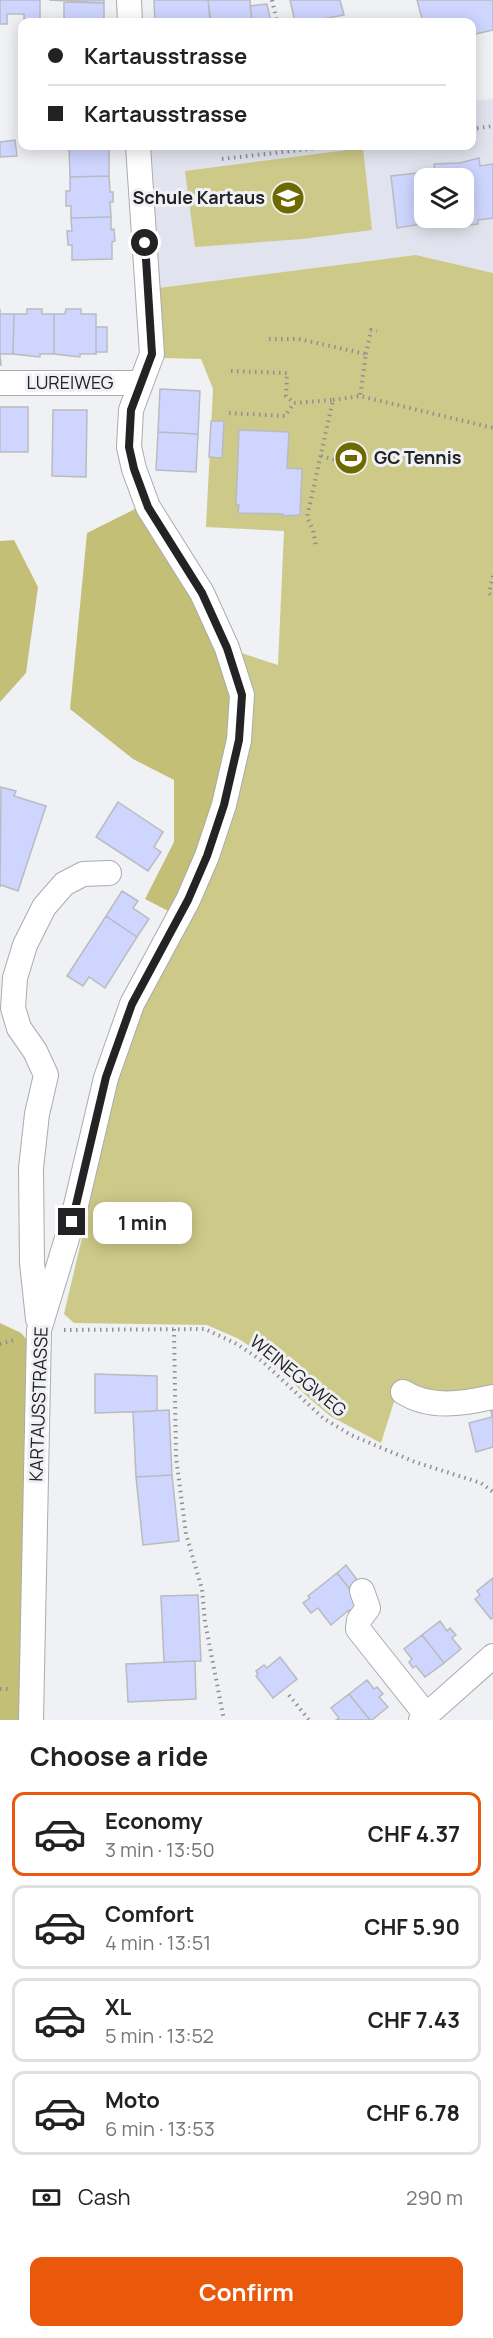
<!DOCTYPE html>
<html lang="en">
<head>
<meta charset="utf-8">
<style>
  body { margin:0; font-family:Manrope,sans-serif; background:#f2f2f2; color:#222; height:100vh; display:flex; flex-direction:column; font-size:22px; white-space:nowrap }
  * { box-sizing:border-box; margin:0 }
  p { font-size:20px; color:#767676 }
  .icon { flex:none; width:33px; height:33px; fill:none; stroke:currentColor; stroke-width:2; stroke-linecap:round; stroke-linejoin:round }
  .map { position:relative; height:1720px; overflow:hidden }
  .panel { display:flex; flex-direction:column; background:#fff; flex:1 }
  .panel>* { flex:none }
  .hud { position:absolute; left:18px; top:18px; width:458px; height:132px; border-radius:12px; box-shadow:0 3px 15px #0003; display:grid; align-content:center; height:132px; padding:0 30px; background:#fff }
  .buttons { position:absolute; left:414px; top:168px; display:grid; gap:12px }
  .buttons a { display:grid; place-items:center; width:60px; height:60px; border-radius:12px; background:#fff; box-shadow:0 3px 15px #0003; font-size:30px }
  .end { position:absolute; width:27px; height:27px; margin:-14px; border:8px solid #232325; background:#fff; box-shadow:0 0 0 3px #fff }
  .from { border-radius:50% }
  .bubble { position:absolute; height:42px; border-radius:12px; background:#fff; box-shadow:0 3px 15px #0003; font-size:20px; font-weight:700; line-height:42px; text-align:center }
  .hud b { display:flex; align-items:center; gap:21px; height:57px; font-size:22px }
  .hud b+b { border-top:2px solid #e0e0e0 }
  .hud i { width:15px; height:15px; background:#222 }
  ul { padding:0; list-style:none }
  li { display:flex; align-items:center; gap:18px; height:84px; margin:0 12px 9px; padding:0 18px; border:3px solid #e0e0e0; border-radius:12px }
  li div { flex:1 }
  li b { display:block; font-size:22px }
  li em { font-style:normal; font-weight:700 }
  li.selected { border-color:#ea580c }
  li>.icon { width:54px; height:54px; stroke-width:1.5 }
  h2 { padding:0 30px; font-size:27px; line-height:72px }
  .pay { display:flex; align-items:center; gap:15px; height:66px; padding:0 30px; font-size:22px }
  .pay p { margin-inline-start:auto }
  .primary-button { display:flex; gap:12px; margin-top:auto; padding:12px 30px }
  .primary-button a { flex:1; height:69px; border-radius:12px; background:#ea580c; color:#fff; font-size:24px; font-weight:700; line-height:69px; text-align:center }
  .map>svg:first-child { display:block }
</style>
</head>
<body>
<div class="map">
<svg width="493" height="1720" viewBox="0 0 493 1720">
  <rect width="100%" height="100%" fill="#f0f1f4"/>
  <path fill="#e1e3ee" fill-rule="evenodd" d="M493,99v174l-77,-18 -258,33 -9,-142h322v-45zM424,178h40v40h-40z"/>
  <path fill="#cdc988" d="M363,148l9,82 -70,9 -107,8 -10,-76z
    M416,255l77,18v1115l-51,11 -45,-7 -16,51 -51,-27 -20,-17 -47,-44 -24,-16 -32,-14 -133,-2 -10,-9 21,-89 11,-69 18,-82 26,-67 58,-111 37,-245 43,14 6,-134 -78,-4 7,-138 -12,-30 -38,-1 -5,-70z"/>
  <path fill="#c3bf76" d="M141,506l56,91 38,97 -17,108 -44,112 -29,-15 29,-57v-62l-41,-21 -63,-50 17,-176z
    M14,540l24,47 -12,86 -26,29v-161z
    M0,1323l21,10 7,8 -4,379h-24z"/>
  <path fill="#ced5fe" stroke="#babbbe" stroke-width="1.5" fill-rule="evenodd" d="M0,0h40v21l-16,1v-8h-17v10h-7z
    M49,0h55v3z
    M154,0h54l2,20 -10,2h-45z
    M208,0h42l2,22h-41z
    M290,0h50l4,15 -37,7h-12z
    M417,0h76v30l-22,5v-13h-48z
    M64,2l40,1v18l-40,-2z
    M267,4l4,18h-21h2l-2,-16z
    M64,19l40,2v1h-40z
    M15,140l2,16 -17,1v-15z
    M69,146h40v30l-39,1z
    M479,158l1,8 13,-2v54l-15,2v4l-28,3 -1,-4 -21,3v-3l-31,5 -6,-52 44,-5 -1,-7 26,-1zM424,178h40v40h-40z
    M109,176l1,16h3v10h-3l1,15 -40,1v-12h-5v-15h4v-14z
    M111,217v13l3,-1 1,12 -3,1v17l-40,1v-15h-4l-1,-14h5l-1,-13z
    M0,309v5h14l-1,40h-13l1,11h-1z
    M27,309h15v5h12v40h-14v3l-27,-3 1,-40h13z
    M66,309h15v5h15v40h-16v3l-26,-3v-40h11z
    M96,327h11v25h-11z
    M160,389l40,2 -2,43 -40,-2z
    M0,407h28v45h-28z
    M53,410h34l-1,67 -34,-1z
    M211,421h13l-2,37 -13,-1z
    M239,430l50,2 -2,36 15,1 -2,46 -17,1v-2l-45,-1 1,-8h-3z
    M158,432l40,2 -2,38 -40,-2z
    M1,787l15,4 -2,5 32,10 -28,85 -17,-6 -1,2z
    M118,802l45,30 -9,15 7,5 -13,19 -52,-34z
    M122,891l16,10 -5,7 16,11 -12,18 -31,-21z
    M106,916l31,21 -32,51 -16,-11 -6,9 -16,-10z
    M95,1374l62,2v35l-62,2z
    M169,1410l3,65 -36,2 -3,-65z
    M493,1410v37l-17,5 -7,-29 23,-6 -1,-6z
    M172,1475l7,66 -36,4 -7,-68z
    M346,1565l12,16 -9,7 -12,-15z
    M337,1573l23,29 -7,14 -4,-6 -18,15 -13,-17 -7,5 -8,-10 7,-5 -2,-2z
    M493,1578v40l-2,1 -16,-20 5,-4 -3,-4z
    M198,1595l3,66 -37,1 -3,-66z
    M440,1621l7,10 3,-3 6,7 -4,3 9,11 -17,14 -22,-28z
    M422,1635l22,28 -19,14 -9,-11 -3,2 -4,-6 3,-3 -8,-10z
    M280,1657l17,22 -24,19 -17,-22 2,-2 -2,-3 8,-6 3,3z
    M195,1661l1,38 -68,3 -2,-38z
    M367,1680l7,9 3,-2 6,7 -4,3 9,10 -16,13h-2l-21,-26z
    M349,1694l21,26h-34l3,-2 -8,-10z"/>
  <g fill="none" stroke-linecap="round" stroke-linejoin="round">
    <g stroke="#aaabae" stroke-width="26">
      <path id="minor" d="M129,0l1,22
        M0,383h140
        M38,1319l-6,-56 -1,-95 6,-54 9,-39 -11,-24 -16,-23 -6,-20 2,-30 10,-33 19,-38 20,-23 19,-10 26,-1
        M403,1392c27,17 59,12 90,5
        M362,1591l6,17 -9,12 -1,9 69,87
        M31,1720l8,-390 33,-108 34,-144 26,-74 56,-104 19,-44 17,-51 15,-65 3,-45 -15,-47 -25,-55 -54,-86 -14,-38 -5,-22 2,-37 21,-56 -14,-208
        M421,1720l72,-64"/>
    </g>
    <path stroke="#8f9092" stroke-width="4" stroke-dasharray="1.5 4.5" stroke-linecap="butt" d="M272,0l5,22
      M471,129l22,-3
      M222,159l112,-13
      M269,339h30l67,15 -6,42
      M366,354l5,-24 6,1
      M231,371l56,2 -1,23 8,7
      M333,400l27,-4 133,32
      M229,413l56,3 9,-13 39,-3 -26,117 6,13 3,17
      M321,456l26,7
      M493,576l-4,17 4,5
      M174,1329l2,128 10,77 16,55 3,33 19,98
      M64,1330l141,-1 32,15 25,17 61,57 28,17 64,27 66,21 12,9
      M0,1344l17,-5
      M0,1689h9
      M289,1695l20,25"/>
    <use href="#minor" stroke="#fff" stroke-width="24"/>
  </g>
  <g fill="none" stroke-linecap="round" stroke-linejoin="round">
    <path stroke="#232325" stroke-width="8" d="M72,1222l34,-145 26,-73 56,-104 19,-44 17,-51 15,-65 3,-45 -15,-47 -25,-55 -54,-86 -14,-38 -5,-22 2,-37 21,-56 -7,-111"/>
  </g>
  <defs>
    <g id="school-disc" transform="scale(1.725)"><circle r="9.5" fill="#6f6901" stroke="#f0f1f4"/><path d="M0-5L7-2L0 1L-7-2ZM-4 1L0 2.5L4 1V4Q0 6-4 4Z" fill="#fff"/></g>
    <g id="stadium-disc" transform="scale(1.725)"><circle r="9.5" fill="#6f6901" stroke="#f0f1f4"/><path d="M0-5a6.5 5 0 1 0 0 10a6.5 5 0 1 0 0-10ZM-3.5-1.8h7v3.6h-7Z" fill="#fff"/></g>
  </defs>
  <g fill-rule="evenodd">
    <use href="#school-disc" x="288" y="198"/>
    <use href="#stadium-disc" x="351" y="458"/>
  </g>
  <g text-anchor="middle" stroke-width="6" stroke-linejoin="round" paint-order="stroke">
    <g font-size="18" font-weight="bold" fill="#232325" stroke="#f0f1f4" text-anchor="end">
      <text x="265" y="204">Schule Kartaus</text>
      <text x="374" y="464" text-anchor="start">GC Tennis</text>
    </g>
    <g font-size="18" fill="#232325" stroke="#f0f1f4">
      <text x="70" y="389">LUREIWEG</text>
      <text transform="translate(298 1376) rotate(39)" y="6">WEINEGGWEG</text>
      <text transform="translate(39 1404) rotate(-88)" y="6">KARTAUSSTRASSE</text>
    </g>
  </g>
</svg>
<div class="buttons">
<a><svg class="icon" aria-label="layers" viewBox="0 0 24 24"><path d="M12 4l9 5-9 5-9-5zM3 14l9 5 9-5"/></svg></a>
</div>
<i class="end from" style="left:145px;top:243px"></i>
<i class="end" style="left:72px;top:1222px"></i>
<div class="bubble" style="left:93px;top:1202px;width:99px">1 min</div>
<div class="hud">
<b><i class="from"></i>Kartausstrasse</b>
<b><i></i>Kartausstrasse</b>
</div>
</div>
<section class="panel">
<h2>Choose a ride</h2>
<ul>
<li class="selected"><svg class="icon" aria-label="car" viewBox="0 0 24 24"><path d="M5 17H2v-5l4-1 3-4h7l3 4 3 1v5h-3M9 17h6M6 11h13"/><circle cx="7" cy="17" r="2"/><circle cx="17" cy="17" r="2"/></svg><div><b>Economy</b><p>3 min · 13:50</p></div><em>CHF 4.37</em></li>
<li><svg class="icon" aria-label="car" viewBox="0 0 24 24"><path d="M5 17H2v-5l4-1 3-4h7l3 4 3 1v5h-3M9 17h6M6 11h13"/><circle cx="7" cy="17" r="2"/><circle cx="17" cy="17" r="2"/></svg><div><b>Comfort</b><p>4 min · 13:51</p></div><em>CHF 5.90</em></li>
<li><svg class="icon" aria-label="car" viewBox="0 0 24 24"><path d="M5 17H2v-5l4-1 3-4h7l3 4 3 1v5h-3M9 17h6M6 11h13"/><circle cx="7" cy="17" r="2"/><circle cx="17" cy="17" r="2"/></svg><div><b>XL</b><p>5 min · 13:52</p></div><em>CHF 7.43</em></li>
<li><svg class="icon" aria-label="car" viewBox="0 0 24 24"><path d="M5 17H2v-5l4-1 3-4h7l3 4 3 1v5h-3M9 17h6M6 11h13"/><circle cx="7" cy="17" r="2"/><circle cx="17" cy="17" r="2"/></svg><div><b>Moto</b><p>6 min · 13:53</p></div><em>CHF 6.78</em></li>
</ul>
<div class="pay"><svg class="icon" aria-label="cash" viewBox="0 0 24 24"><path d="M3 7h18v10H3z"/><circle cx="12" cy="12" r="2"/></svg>Cash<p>290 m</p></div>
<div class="primary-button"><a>Confirm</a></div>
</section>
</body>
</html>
